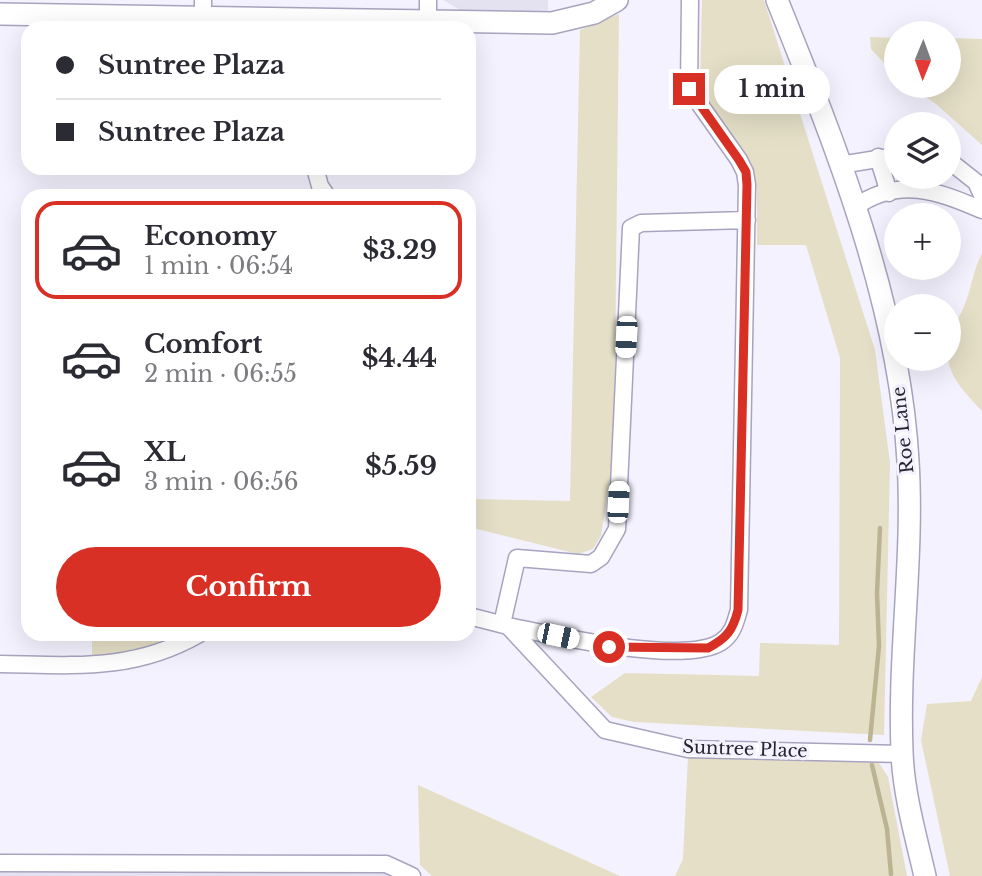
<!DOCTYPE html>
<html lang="en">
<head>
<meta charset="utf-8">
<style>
  body { margin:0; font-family:"Libre Baskerville",serif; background:#f7f7f7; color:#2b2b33; height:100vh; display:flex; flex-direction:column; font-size:26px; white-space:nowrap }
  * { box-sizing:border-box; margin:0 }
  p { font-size:23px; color:#7c7c81 }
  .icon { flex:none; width:38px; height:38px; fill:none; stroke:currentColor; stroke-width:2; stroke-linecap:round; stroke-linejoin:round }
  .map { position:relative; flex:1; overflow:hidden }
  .sheet { position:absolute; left:21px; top:189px; width:455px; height:452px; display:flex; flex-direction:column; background:#fff; border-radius:21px; box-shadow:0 7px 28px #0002 }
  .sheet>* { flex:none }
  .top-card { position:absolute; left:21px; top:21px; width:455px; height:154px; border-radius:21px; box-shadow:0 7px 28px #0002; display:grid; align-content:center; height:154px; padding:0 35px; background:#fff }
  .needle { width:46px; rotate:181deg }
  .fabs { position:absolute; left:884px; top:21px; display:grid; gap:14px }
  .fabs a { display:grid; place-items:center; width:77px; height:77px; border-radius:50%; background:#fff; box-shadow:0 7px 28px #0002; font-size:35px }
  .end { position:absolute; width:32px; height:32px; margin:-16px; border:9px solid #d93025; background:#fff; box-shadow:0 0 0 4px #fff }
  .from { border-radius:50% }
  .bubble { position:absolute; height:49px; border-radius:24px; background:#fff; box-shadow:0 7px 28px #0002; font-size:23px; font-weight:800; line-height:49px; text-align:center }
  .car { position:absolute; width:21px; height:42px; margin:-21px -10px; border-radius:9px; box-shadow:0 0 5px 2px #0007; background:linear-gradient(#fff 24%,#345 0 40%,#fff 0 76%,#345 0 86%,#fff 0) }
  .top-card b { display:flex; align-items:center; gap:24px; height:66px; font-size:26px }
  .top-card b+b { border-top:2px solid #e1e1e2 }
  .top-card i { width:18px; height:18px; background:#2b2b33 }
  ul { padding:12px 0 0; list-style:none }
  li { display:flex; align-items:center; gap:21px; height:98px; margin:0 14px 10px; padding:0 21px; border:4px solid transparent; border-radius:21px }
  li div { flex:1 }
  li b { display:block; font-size:26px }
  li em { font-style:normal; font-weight:800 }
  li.on { border-color:#d93025 }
  li>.icon { width:63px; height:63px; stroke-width:1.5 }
  .action { display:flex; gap:14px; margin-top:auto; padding:14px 35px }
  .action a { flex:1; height:80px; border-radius:42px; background:#d93025; color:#fff; font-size:28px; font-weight:800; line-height:80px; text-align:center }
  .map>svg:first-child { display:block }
</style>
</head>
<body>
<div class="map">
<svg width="982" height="876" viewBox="0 0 982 876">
  <rect width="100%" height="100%" fill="#f4f2fe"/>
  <path fill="#e4e2f1" d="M443,0h105v13l-88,-3z
    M5,869l378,3 16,4h-399v-4z"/>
  <path fill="#e5dfc7" d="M702,0h62l111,350 15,113 -6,272 -250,-13 -22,-5 -21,-20 34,-24 134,3 1,-33 79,2 1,-287 -34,-113h-49v-54l-4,-23 -49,-68 -4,-19z
    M619,14l-5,439 -13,83 -8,13 -15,5 -109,-27v-28l101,2 10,-471z
    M870,37l26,1v38l-25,-27z
    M949,38l33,1v106l-46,-41 -27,-18h39z
    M982,253v158c-21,-22 -41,-42 -33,-73 2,-10 10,-19 14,-29 8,-18 10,-38 19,-56z
    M92,634h76l1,6 -19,8 -58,9z
    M982,677v199h-32l-29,-136 6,-36 44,-3z
    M688,756l191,7 9,14 19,99h-232l8,-17z
    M418,785l202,91h-188l-12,-11z"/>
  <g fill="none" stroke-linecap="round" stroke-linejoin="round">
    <path stroke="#bcb392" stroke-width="4.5" d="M870,740l9,-94 -2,-53 3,-65
      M872,765l15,64 4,45"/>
    <g stroke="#a8a3bf" stroke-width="19">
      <path id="minor" d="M203,18v-18
        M428,21v-21
        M878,157l11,36
        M948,160l28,22 6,13
        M840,165l56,-9
        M315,168l5,18 7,10
        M855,207c44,-31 83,-16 127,3
        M469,616l39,10 97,104 83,19 214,5
        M502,624l15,-66 74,6 10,-7 16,-28 14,-301 10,-5 106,-3
        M508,626c44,9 176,40 213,16 12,-8 14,-19 18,-32l8,-425 -2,-13 -6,-12 -50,-71 1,-89
        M0,664c72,1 133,8 199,-30
        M0,863l386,1 26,12"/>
    </g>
    <g stroke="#a8a3bf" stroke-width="24">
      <path id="tertiary" d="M777,0c59,146 122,302 131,461 6,97 -10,193 -6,290 1,41 14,86 23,125
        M0,14l552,9 42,-10 23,-13"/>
    </g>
    <use href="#minor" stroke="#fff" stroke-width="16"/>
    <use href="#tertiary" stroke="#fff" stroke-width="21"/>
  </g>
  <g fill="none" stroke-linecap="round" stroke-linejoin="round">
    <path stroke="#d93025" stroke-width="9" d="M609,647l99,1c19,-10 25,-18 30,-38l9,-425 -1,-13 -7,-12 -50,-71"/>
  </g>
  <g text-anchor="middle" stroke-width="6" stroke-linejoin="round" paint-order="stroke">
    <g font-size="18" fill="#272530" stroke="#f4f2fe">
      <text transform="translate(903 430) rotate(-96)" y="6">Roe Lane</text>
      <text transform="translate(745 749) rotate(2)" y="6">Suntree Place</text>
    </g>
  </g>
</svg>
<div class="fabs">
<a><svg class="needle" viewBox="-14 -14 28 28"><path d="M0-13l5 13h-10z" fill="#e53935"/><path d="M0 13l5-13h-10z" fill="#7c7c81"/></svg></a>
<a><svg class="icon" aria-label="layers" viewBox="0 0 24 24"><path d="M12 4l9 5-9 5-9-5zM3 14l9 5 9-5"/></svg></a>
<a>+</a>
<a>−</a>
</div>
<i class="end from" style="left:609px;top:647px"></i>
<i class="end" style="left:689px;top:89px"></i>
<div class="bubble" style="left:714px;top:65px;width:116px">1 min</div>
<i class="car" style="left:626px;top:337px;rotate:183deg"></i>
<i class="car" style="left:618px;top:502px;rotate:3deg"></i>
<i class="car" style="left:558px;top:636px;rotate:102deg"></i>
<div class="top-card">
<b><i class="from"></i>Suntree Plaza</b>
<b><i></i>Suntree Plaza</b>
</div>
<section class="sheet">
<ul>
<li class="on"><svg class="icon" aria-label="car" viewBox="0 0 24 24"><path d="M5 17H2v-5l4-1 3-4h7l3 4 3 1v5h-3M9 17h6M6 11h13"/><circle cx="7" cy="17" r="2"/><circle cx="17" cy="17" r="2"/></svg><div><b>Economy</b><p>1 min · 06:54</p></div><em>$3.29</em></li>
<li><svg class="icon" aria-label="car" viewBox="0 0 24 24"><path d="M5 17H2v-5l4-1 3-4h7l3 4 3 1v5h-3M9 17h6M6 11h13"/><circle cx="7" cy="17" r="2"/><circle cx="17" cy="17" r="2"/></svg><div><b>Comfort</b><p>2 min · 06:55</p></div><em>$4.44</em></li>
<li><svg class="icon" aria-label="car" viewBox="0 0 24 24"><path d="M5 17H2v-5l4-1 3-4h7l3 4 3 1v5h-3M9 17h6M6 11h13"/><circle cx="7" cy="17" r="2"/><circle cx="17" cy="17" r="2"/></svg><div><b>XL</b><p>3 min · 06:56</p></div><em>$5.59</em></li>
</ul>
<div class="action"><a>Confirm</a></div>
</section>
</div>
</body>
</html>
